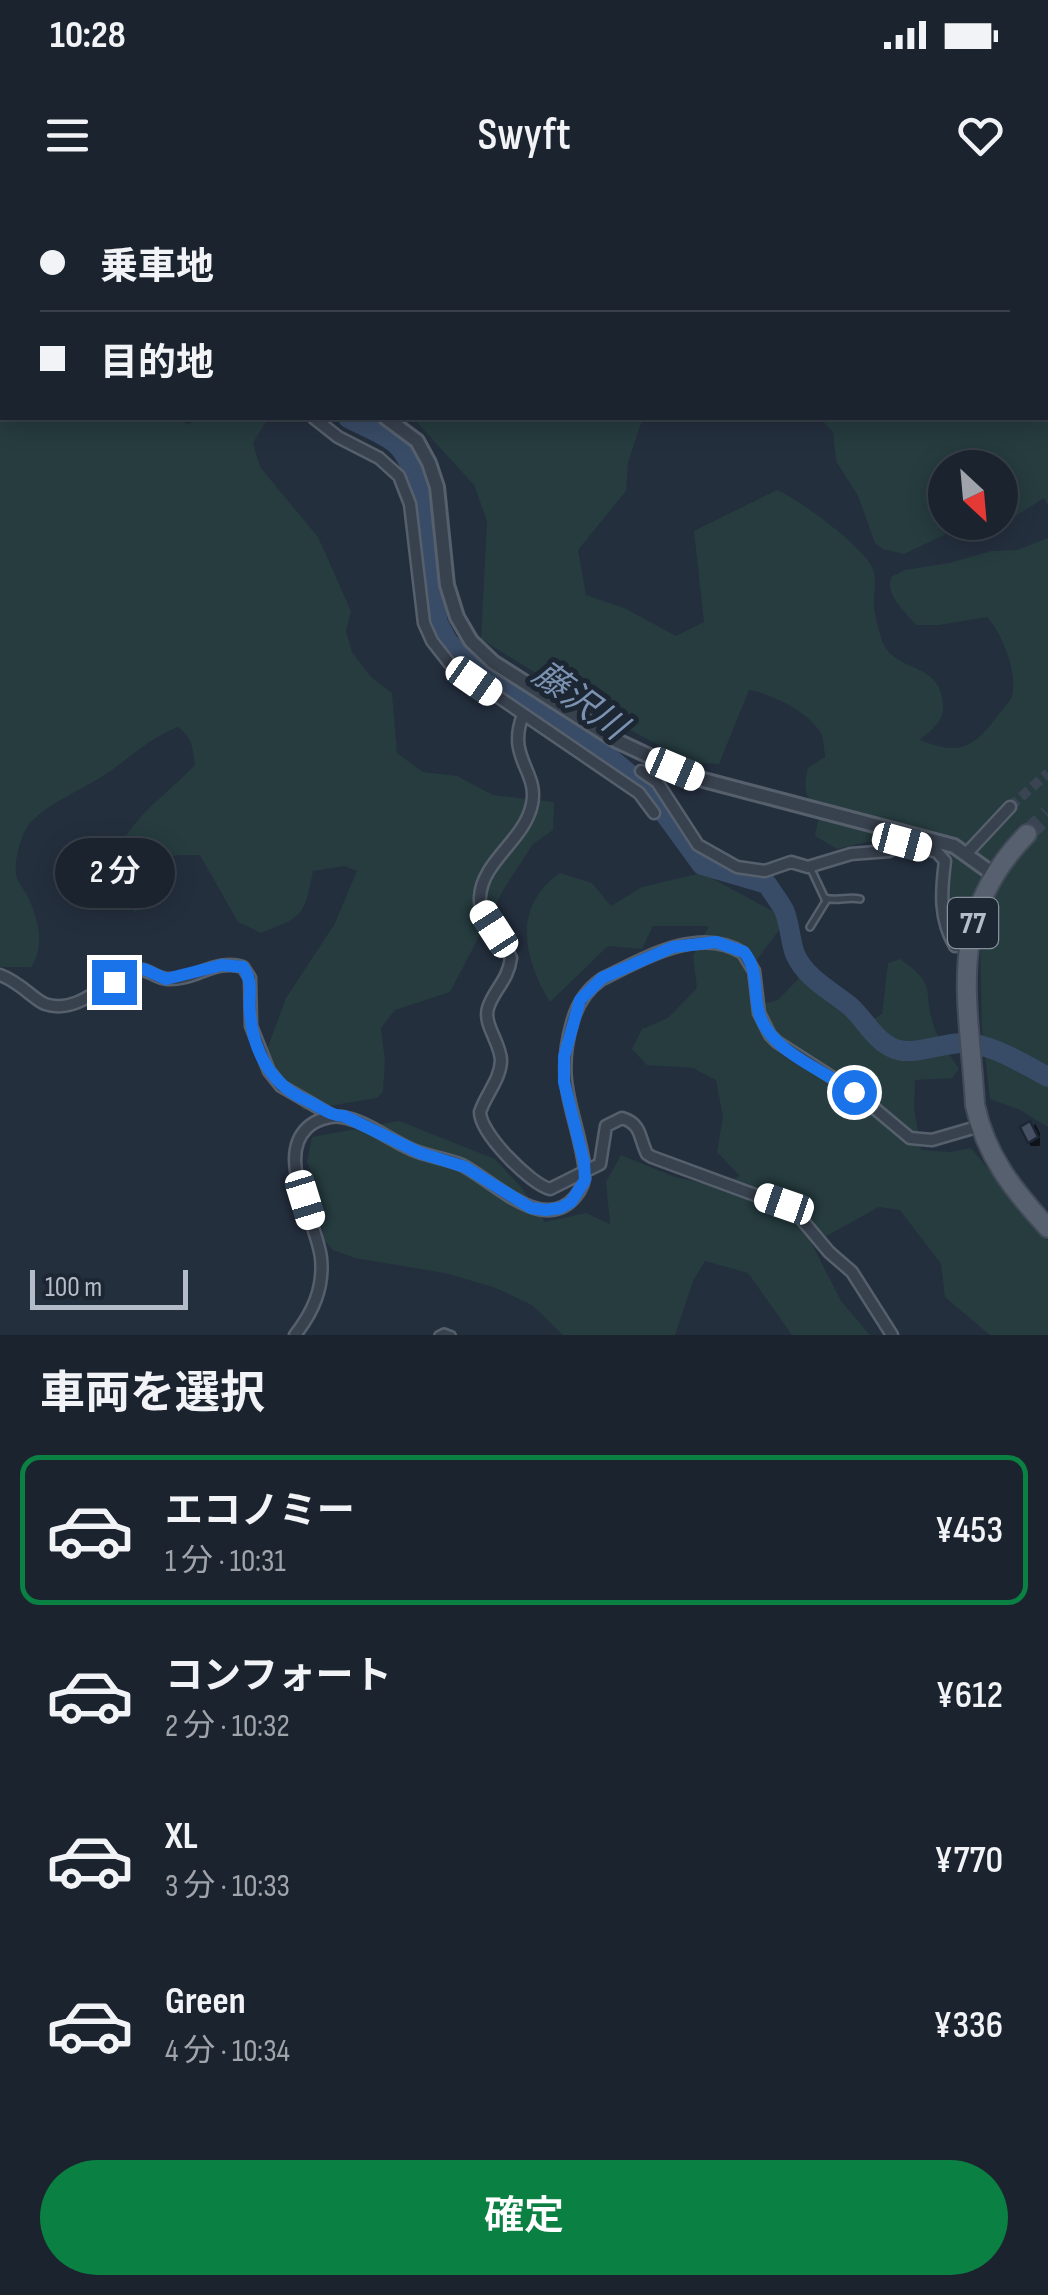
<!DOCTYPE html>
<html lang="ja">
<head>
<meta charset="utf-8">
<style>
  body { margin:0; font-family:"Sofia Sans Condensed","Noto Sans JP",sans-serif; background:#282f3a; color:#f1f3f6; height:100vh; display:flex; flex-direction:column; font-size:38px; white-space:nowrap }
  * { box-sizing:border-box; margin:0 }
  p { font-size:32px; color:#a0a4aa }
  .icon { flex:none; width:55px; height:55px; fill:none; stroke:currentColor; stroke-width:2; stroke-linecap:round; stroke-linejoin:round }
  .map { position:relative; height:1135px; overflow:hidden }
  .side { display:flex; flex-direction:column; background:#1b232e; flex:1 }
  .side>* { flex:none }
  .banner { position:absolute; left:0px; top:0px; width:1050px; height:220px; box-shadow:0 5px 25px #0003,0 0 0 2px #39404a; display:grid; align-content:center; height:220px; padding:0 40px; background:#1b232e }
  .needle { width:65px; rotate:154deg }
  .buttons { position:absolute; left:928px; top:250px; display:grid; gap:20px }
  .buttons a { display:grid; place-items:center; width:90px; height:90px; border-radius:50%; background:#1b232e; box-shadow:0 5px 25px #0003,0 0 0 2px #39404a; font-size:50px }
  .scale { position:absolute; left:30px; bottom:25px; width:158px; box-sizing:border-box; padding-left:10px; border:5px solid #b4bcc9; border-top:0; font-size:28px; line-height:35px; white-space:nowrap; color:#b4bcc9; -webkit-text-stroke:8px #1d2633; paint-order:stroke }
  .end { position:absolute; width:45px; height:45px; margin:-22px; border:12px solid #1a73e8; background:#fff; box-shadow:0 0 0 5px #fff }
  .from { border-radius:50% }
  .bubble { position:absolute; height:70px; border-radius:35px; background:#1b232e; box-shadow:0 5px 25px #0003,0 0 0 2px #39404a; font-size:32px; font-weight:600; line-height:70px; text-align:center }
  .car { position:absolute; width:30px; height:60px; margin:-30px -15px; border-radius:12px; box-shadow:0 0 8px 2px #0007; background:linear-gradient(#fff 24%,#345 0 40%,#fff 0 76%,#345 0 86%,#fff 0) }
  .banner b { display:flex; align-items:center; gap:35px; height:95px; font-size:38px }
  .banner b+b { border-top:2px solid #39404a }
  .banner i { width:25px; height:25px; background:#f1f3f6 }
  ul { padding:0; list-style:none }
  li { display:flex; align-items:center; gap:30px; height:150px; margin:0 20px 15px; padding:0 20px; border:5px solid transparent; border-radius:20px }
  li div { flex:1 }
  li b { display:block; font-size:38px }
  li em { font-style:normal; font-weight:600 }
  li.current { border-color:#0b8043 }
  li>.icon { width:90px; height:90px; stroke-width:1.5 }
  h2 { padding:0 40px; font-size:45px; line-height:120px }
  .cta { display:flex; gap:20px; margin-top:auto; padding:20px 40px }
  .cta a { flex:1; height:115px; border-radius:60px; background:#0b8043; color:#fff; font-size:40px; font-weight:600; line-height:115px; text-align:center }
  .status { display:flex; justify-content:space-between; align-items:center; height:70px; padding:0 50px; background:#1b232e; direction:ltr }
  .status svg { height:28px; fill:currentColor }
  header { display:flex; justify-content:space-between; align-items:center; height:130px; padding:0 40px; background:#1b232e; font-size:45px; font-weight:600 }
  .map>svg:first-child { display:block }
</style>
</head>
<body>
<div class="status"><b>10:28</b><svg viewBox="0 0 49 12"><path d="M0 12V9h3v3zM5 12V6h3v6zM10 12V3h3v9zM15 12V0h3v12zM26 1h20v11H26zM47 4h2v5h-2z"/></svg></div>
<header><svg class="icon" aria-label="menu" viewBox="0 0 24 24"><path d="M4 6h16M4 12h16M4 18h16"/></svg>Swyft<svg class="icon" aria-label="heart" viewBox="0 0 24 24"><path d="M12 20l-8-8c-3-5 5-10 8-4 3-6 11-1 8 4z"/></svg></header>
<div class="map">
<svg width="1048" height="1135" viewBox="0 0 1048 1135">
  <defs>
    <filter id="shadow"><feDropShadow dx="5" dy="5" stdDeviation="0" flood-color="#0009"/></filter>
  </defs>
  <rect width="100%" height="100%" fill="#242f3e"/>
  <path fill="#263c3f" fill-rule="evenodd" d="M294,0h323l-322,2z
    M683,0h181l-182,2z
    M0,50l2,168h179l6,7 14,-7h67l-15,25 7,24 58,70 33,74 -5,20 6,21 19,25 21,16 5,60 26,19 34,4 36,19 61,7 -1,28 -20,14 -28,43 -55,105 -55,18 -14,18 4,33 -2,31 -6,6 -73,12 -37,-33 -6,-11 25,-68 48,-73 23,-54 -13,-5 -31,5c-9,46 -9,45 -52,62l-23,-11 -38,-67h-23l-21,8v31l-21,18 -17,-12 -12,-16c13,-60 49,-78 89,-119 -2,-17 -3,-27 -17,-38 -30,11 -49,33 -77,50 -23,15 -51,25 -71,46 -9,10 -16,38 -14,52 1,6 8,14 11,20 11,22 19,51 4,72h-31z
    M1048,196v109l-4,-7 -49,31h-38l-53,25 -21,-5 -8,-6 -17,-47 -22,-35 -3,-29 -13,-14h228zM945,268h55v54h-55z
    M413,218h230l-15,44 -2,29 -48,59 8,45 38,13 52,28 28,-14 -10,-91 83,-41c23,10 84,55 95,77 6,13 1,26 2,38 1,12 5,27 9,38 12,28 53,20 59,54 5,22 -6,29 -22,43 40,16 54,8 78,-25 4,-5 12,-13 14,-19 6,-23 -10,-63 -25,-79l-48,8h-23c-11,-14 -31,-29 -25,-48l14,-7 44,-7 42,-12 26,-1 31,-12v589l-28,-17 -30,-11 -8,-70 -2,-91 -5,-14 -19,-3 -10,-13 6,-48 -3,-5 -65,-17 -47,11 -22,-13 5,-25c-16,-13 -17,-24 -12,-43l17,-11c-1,-8 -1,-18 -5,-25 -11,-20 -50,-39 -71,-42l-30,74 -30,-2 -75,-41 -133,-82 6,-118 -13,-36z
    M560,673l32,10 19,23 31,-19 60,-14 76,41 2,15 -34,45 5,33 27,-7 23,-24 71,44 10,-6 6,-51 12,-4c39,27 22,31 34,68 5,14 17,29 25,42l-7,9 -37,2 -1,28 7,42 29,2 21,-4 77,93v94h-58l-45,-38 -4,-33 -41,-54 -21,-3 -67,37 29,57 29,34h-78l-44,-62 -43,-12 -12,20 -18,54h-112l-31,-30 -36,-17 -51,-15 -90,-15 -22,-8 -9,-10 -7,-52 -10,-26 5,-25 87,-16 96,38 26,28 24,35 41,-9 24,11 -4,-42 15,-27 54,22 45,10 20,-11 -23,-24 6,-35 -7,-37 -23,-12 -46,-3 -15,-16 10,-20 26,-11 29,-30 -4,-32 16,-30h-56l-11,23 -34,-3 -58,56c-27,-44 -38,-96 10,-129z"/>
  <g fill="none" stroke-linecap="round" stroke-linejoin="round">
    <path stroke="#394c67" stroke-width="20" d="M166,0l1,2
      M348,218c15,8 35,15 48,26 31,27 35,137 42,179l10,19 20,19 104,73 24,12 50,42 56,77 65,19c5,8 12,17 17,26 6,14 6,30 11,44 11,25 37,37 56,53 14,13 25,35 44,42 19,7 46,-6 68,-6 28,0 60,21 85,34"/>
  </g>
  <path fill="#455162" stroke="#1f2835" stroke-width="2.5" filter="url(#shadow)" d="M1030,921l8,16 -10,6 -8,-16z"/>
  <g fill="none" stroke-linecap="round" stroke-linejoin="round">
    <path stroke="#3a4453" stroke-width="10" stroke-dasharray="10 5" stroke-linecap="butt" d="M1010,607l38,-34"/>
    <path stroke="#3a4453" stroke-width="18" stroke-dasharray="18 9" stroke-linecap="butt" d="M1027,634l21,-20"/>
    <g stroke="#565f6c" stroke-width="10">
      <path id="service" d="M32,0l1,2
        M825,698c13,4 22,-2 35,1
        M810,727l16,-26 -15,-32
        M438,1135l6,-3 8,3"/>
    </g>
    <g stroke="#565f6c" stroke-width="15">
      <path id="minor" d="M158,0l1,2
        M314,218l24,19 41,21 20,18 11,28 14,119 8,18 18,23 189,129 15,20
        M523,515c-17,43 16,56 9,89 -7,36 -50,57 -52,93 -2,20 23,43 31,61 -3,23 -17,31 -23,50 -5,17 13,35 13,53 -1,19 -15,33 -21,51 0,21 50,72 70,77l50,-25 6,-38 16,-8c20,6 17,20 25,36l5,3 141,52 36,43 23,20 40,63
        M641,571l16,11 41,63 39,22 28,4 26,-9 17,5 43,-13 38,-3 13,-9 35,10 8,9c-4,31 -6,58 10,85l11,-1
        M967,653l43,-46
        M0,775c20,7 33,24 45,29 32,11 61,-22 86,-33 15,-6 22,7 36,8 27,2 49,-21 76,-12l7,11 1,48 18,45 12,15 52,30
        M295,1135c18,-23 29,-47 26,-77 -4,-37 -46,-99 -14,-130 8,-8 24,-13 35,-11 26,4 51,26 76,35 14,5 30,7 44,13 30,15 81,70 113,32 7,-8 10,-17 10,-27 -8,-59 -31,-84 -13,-147 5,-19 14,-33 30,-44 41,-20 97,-54 141,-26l11,18 5,42 11,22 7,7 78,50 55,46 22,2 48,-14"/>
    </g>
    <g stroke="#565f6c" stroke-width="18">
      <path id="tertiary" d="M189,0l1,2
        M386,218l31,23 12,22 8,24 10,98 10,32 14,24 22,21 122,78 81,38 258,68 39,28"/>
    </g>
    <g stroke="#414a57" stroke-width="22">
      <path id="primary" d="M940,0l1,2
        M1027,634c-83,85 -58,164 -52,271 11,51 38,85 73,123"/>
    </g>
    <use href="#service" stroke="#38414e" stroke-width="5"/>
    <use href="#minor" stroke="#38414e" stroke-width="10"/>
    <use href="#tertiary" stroke="#38414e" stroke-width="12"/>
    <use href="#primary" stroke="#56606e" stroke-width="18"/>
  </g>
  <g fill="none" stroke-linecap="round" stroke-linejoin="round">
    <path stroke="#1a73e8" stroke-width="12" d="M114,782l19,-12 11,-1 22,10 56,-14 21,2c11,16 5,28 7,46 3,39 22,73 58,88 13,6 22,15 36,15l76,37 45,14 66,41 15,2 14,-2 11,-6 14,-22 -1,-18 -20,-80v-25l16,-57 22,-22 71,-31 43,-5 28,10c15,18 9,40 15,61 11,39 65,57 95,79"/>
  </g>
  <g text-anchor="middle" stroke-width="10" stroke-linejoin="round" paint-order="stroke">
    <rect fill="#1d2633" stroke="#878f9c" stroke-width="2.5" x="948" y="698" width="50" height="50" rx="8"/>
    <g font-size="30" font-weight="bold" fill="#b4bcc9">
      <text x="973" y="733">77</text>
    </g>
    <g font-size="35" font-style="italic" fill="#7c92b1" stroke="#1d2633">
      <text transform="translate(580 500) rotate(36)" y="12">藤沢川</text>
    </g>
  </g>
</svg>
<div class="buttons">
<a><svg class="needle" viewBox="-14 -14 28 28"><path d="M0-13l5 13h-10z" fill="#e53935"/><path d="M0 13l5-13h-10z" fill="#a0a4aa"/></svg></a>
</div>
<div class="scale">100 m</div>
<i class="end from" style="left:854px;top:892px"></i>
<i class="end" style="left:114px;top:782px"></i>
<div class="bubble" style="left:55px;top:638px;width:120px">2 分</div>
<i class="car" style="left:474px;top:481px;rotate:125deg"></i>
<i class="car" style="left:675px;top:569px;rotate:113deg"></i>
<i class="car" style="left:902px;top:642px;rotate:105deg"></i>
<i class="car" style="left:494px;top:729px;rotate:327deg"></i>
<i class="car" style="left:305px;top:1000px;rotate:163deg"></i>
<i class="car" style="left:784px;top:1004px;rotate:289deg"></i>
<div class="banner">
<b><i class="from"></i>乗車地</b>
<b><i></i>目的地</b>
</div>
</div>
<section class="side">
<h2>車両を選択</h2>
<ul>
<li class="current"><svg class="icon" aria-label="car" viewBox="0 0 24 24"><path d="M5 17H2v-5l4-1 3-4h7l3 4 3 1v5h-3M9 17h6M6 11h13"/><circle cx="7" cy="17" r="2"/><circle cx="17" cy="17" r="2"/></svg><div><b>エコノミー</b><p>1 分 · 10:31</p></div><em>¥453</em></li>
<li><svg class="icon" aria-label="car" viewBox="0 0 24 24"><path d="M5 17H2v-5l4-1 3-4h7l3 4 3 1v5h-3M9 17h6M6 11h13"/><circle cx="7" cy="17" r="2"/><circle cx="17" cy="17" r="2"/></svg><div><b>コンフォート</b><p>2 分 · 10:32</p></div><em>¥612</em></li>
<li><svg class="icon" aria-label="car" viewBox="0 0 24 24"><path d="M5 17H2v-5l4-1 3-4h7l3 4 3 1v5h-3M9 17h6M6 11h13"/><circle cx="7" cy="17" r="2"/><circle cx="17" cy="17" r="2"/></svg><div><b>XL</b><p>3 分 · 10:33</p></div><em>¥770</em></li>
<li><svg class="icon" aria-label="car" viewBox="0 0 24 24"><path d="M5 17H2v-5l4-1 3-4h7l3 4 3 1v5h-3M9 17h6M6 11h13"/><circle cx="7" cy="17" r="2"/><circle cx="17" cy="17" r="2"/></svg><div><b>Green</b><p>4 分 · 10:34</p></div><em>¥336</em></li>
</ul>
<div class="cta"><a>確定</a></div>
</section>
</body>
</html>
